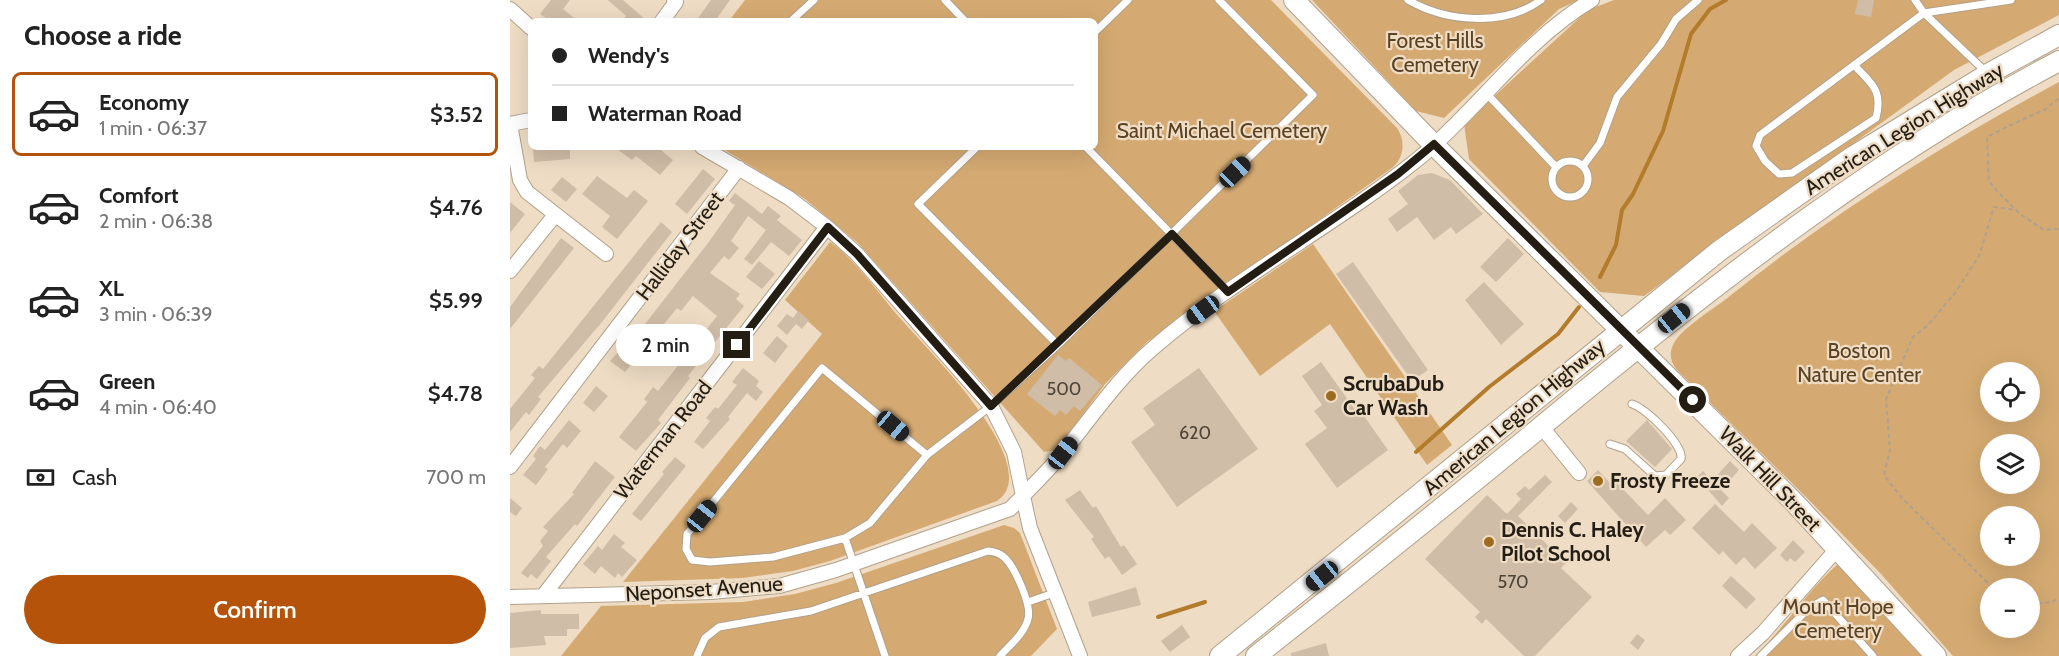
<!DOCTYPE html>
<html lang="en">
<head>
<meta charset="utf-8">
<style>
  body { margin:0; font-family:Cabin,sans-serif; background:#f6f6f6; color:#222; height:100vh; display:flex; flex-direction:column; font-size:22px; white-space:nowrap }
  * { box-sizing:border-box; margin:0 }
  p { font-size:20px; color:#767676 }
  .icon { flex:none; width:33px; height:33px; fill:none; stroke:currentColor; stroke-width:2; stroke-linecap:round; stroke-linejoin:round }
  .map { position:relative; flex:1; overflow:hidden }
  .details { display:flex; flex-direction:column; background:#fff; width:510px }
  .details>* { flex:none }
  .banner { position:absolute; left:18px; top:18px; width:570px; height:132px; border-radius:9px; box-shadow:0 6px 24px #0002; display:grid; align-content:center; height:132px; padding:0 24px; background:#fff }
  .buttons { position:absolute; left:1470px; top:362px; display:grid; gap:12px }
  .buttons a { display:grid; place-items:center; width:60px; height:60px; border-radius:50%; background:#fff; box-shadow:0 6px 24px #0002; font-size:30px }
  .end { position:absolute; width:27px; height:27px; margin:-14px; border:8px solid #231d14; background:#fff; box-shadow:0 0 0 3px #fff }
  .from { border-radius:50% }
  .bubble { position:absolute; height:42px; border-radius:21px; background:#fff; box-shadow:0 6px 24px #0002; font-size:20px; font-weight:600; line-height:42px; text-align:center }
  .car { position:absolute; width:18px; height:36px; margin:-18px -9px; border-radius:8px; box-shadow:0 0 4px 2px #0007; background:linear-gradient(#222 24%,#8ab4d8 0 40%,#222 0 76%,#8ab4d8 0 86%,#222 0) }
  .banner b { display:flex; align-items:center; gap:21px; height:57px; font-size:22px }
  .banner b+b { border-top:2px solid #e0e0e0 }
  .banner i { width:15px; height:15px; background:#222 }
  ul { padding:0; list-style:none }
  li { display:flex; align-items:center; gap:18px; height:84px; margin:0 12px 9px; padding:0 12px; border:3px solid transparent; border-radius:9px }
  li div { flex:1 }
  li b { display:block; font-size:22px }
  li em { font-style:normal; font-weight:600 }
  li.on { border-color:#b45309 }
  li>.icon { width:54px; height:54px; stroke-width:1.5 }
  h2 { padding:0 24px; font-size:27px; line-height:72px }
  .pay { display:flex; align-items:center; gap:15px; height:66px; padding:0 24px; font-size:22px }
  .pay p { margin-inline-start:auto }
  .cta { display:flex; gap:12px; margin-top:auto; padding:12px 24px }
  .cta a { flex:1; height:69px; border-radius:36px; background:#b45309; color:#fff; font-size:24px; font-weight:600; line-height:69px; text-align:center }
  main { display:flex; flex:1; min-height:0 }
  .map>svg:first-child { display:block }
</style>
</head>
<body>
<main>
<section class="details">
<h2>Choose a ride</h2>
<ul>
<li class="on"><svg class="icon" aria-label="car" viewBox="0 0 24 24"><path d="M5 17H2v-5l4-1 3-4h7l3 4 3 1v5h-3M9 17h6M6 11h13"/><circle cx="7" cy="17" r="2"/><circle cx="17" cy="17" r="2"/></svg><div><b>Economy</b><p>1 min · 06:37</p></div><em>$3.52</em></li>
<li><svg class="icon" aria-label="car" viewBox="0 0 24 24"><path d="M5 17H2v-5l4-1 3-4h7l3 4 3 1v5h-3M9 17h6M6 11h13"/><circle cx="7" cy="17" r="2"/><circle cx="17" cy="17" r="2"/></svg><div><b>Comfort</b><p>2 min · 06:38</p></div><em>$4.76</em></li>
<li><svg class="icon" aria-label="car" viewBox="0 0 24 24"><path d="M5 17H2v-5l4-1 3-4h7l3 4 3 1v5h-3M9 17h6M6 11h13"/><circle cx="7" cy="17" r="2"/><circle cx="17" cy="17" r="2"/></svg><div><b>XL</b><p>3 min · 06:39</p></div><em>$5.99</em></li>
<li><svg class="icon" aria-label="car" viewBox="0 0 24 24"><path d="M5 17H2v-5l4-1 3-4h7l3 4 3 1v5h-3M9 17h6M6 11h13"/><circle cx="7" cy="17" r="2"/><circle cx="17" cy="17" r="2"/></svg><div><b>Green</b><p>4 min · 06:40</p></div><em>$4.78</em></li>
</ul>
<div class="pay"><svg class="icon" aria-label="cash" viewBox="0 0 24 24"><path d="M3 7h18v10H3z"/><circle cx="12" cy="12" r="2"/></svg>Cash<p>700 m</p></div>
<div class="cta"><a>Confirm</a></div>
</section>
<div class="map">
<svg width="1549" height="656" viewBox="0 0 1549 656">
  <rect width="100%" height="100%" fill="#eedcc4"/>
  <path fill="#d5aa72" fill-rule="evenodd" d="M235,0h526l126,128c9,13 7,30 -5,40l-245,174 -42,42 -48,66 -13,2 -186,-209 -53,-44 -85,-52h375v-126h-366z
    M802,0h267l-20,9 -115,109 -28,-7z
    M1104,0h445v15l-105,55 -310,226 -44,-4 -131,-133 -5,-35 124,-114z
    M1549,82v574h-106l-71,-81 -77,-79 -129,-127c-6,-8 -7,-17 -2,-26 8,-15 38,-33 52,-44 103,-83 216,-154 333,-217zM1480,372h40v39h-40zM1480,444h40v39h-40zM1480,516h40v39h-40zM1480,588h40v39h-40z
    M320,242c25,17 49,52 69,75 24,28 149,149 98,184l-167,60 -37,10 -50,7 -120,4 199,-248 -37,-34z
    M803,244l139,201 -25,20 -97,-141 -70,52 -46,-65z
    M494,525l10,3 6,5 37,96 -26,27h-470l40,-50 142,-4 52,-8 41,-11z
    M1328,564l85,92h-168c30,-29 52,-65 83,-92z"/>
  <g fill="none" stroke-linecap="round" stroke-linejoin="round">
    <path stroke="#b27c2c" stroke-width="4" d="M1090,277l16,-32 6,-35 11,-16 30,-63 28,-97 19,-25 16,-9
      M906,452l73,-65 69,-53 21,-27
      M648,617l47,-15"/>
  </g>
  <path fill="#d0bda7" d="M41,0h19l-7,9 15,12h-28l-10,-7z
    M98,0h15l24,21h-25l4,-5z
    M201,0h19l-15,21h-19z
    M1348,0h16l-3,17 -16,-3z
    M23,147h37v12l-36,3z
    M104,147h43l16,13 -13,15 -24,-19 -4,4z
    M193,169l12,10 -28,35 -12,-10z
    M922,173l18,7 33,34 -27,20 -5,-7 -17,13 -17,-23 -20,15 -9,-13 20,-15 -10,-13 20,-16z
    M87,176l30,22 7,-8 14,11 -31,38 -15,-12 8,-11 -28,-22z
    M52,177l15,12 -11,13 -15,-12z
    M225,193l27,21 6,-8 13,10 -4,4 25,20 -13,16 -18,-14 -19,23 -8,-6 22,-29 -18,-14 -17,25 8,7 -10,12 -5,-4 -14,17 30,21 -4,5 8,7 -56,70 2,2 -32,42 3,3 -25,28 -17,-14 28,-35 -3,-3 9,-12 5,4 59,-75 -24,-20 -12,15 -4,-3 -52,64 -15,-11 35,-37 63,-81 27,-38 -6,-4z
    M0,202l15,12 -15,19z
    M151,222l11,10 -70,90 -64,75 3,2 -12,16 -3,-3 -16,20v-23l25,-31 -4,-3 8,-9 4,3z
    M51,238l13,10 -64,81v-22z
    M998,238l16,16 -28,28 -16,-15z
    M249,261l16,13 -13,15 -16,-12z
    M843,262l75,108 -16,11 -76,-107z
    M974,282l40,42 -23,21 -36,-45z
    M288,311l11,9 -7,9 -6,-5 -9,11 -10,-9 10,-12 6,4z
    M267,336l11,10 -13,17 -12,-10z
    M548,355l8,6 3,-3 33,27 -22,26 -6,-5 -8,9 -6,-5 -5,6 -28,-22z
    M811,362l40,56 3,-2 24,34 -51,38 -32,-44 22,-16 -13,-17 8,-6 -20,-29z
    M233,368l16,13 -3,5 7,6 -7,9 -9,-8 -19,24 2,2 -27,30 -9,-7 16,-21 -4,-3 9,-11 3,2 19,-24 -5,-3z
    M689,368l59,81 -81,58 -46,-65 24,-17 -12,-17z
    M86,386l12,10 -14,16 -11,-9z
    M59,420l12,11 -14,17 -4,-4 -18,23 3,2 -12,16 -13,-10 13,-16 -3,-3 7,-10 5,4z
    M1137,420l25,29 -17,18 -29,-26z
    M165,457l11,9 -45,55 -9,-7 32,-40 -2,-2z
    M85,461l20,16 -38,49 -2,-2 -29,33 5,4 -14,18 -6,-5 -3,4 -7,-5 22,-27 -3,-5 8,-10 -5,-4 31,-33 -2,-1z
    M1220,461l9,9 -18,20 8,8 -7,8 -25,-29 6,-6 9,10z
    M1088,470l14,15 4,-3 32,33 17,-17 21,22 -16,15 -5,-5 -19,17 -59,-66z
    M1035,475l7,7 -34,34 48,47 -5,5 31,29 -57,59h-11l-38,-37 -4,5 -7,-7 5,-5 -55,-53 62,-64 20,19 14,-15 -5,-5 9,-8 4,4z
    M570,490l13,18 3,-2 25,41 3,-2 13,19 -15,11 -13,-19 -4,3 -14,-20 3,-2 -29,-37z
    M0,498l12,10 -6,8 -6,-4z
    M1061,502l7,7 -13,14 -7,-7z
    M1205,504l29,28 8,-9 25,25 -22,21 -11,-12 -8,8 -13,-14 -4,4 -27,-27z
    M104,534l11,9 -4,4 16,13 -15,17 -4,-4 -3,5 -14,-12 -6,8 -12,-10 15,-18 4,4z
    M1283,540l12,12 -10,10 -5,-4 -3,4 -7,-7z
    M1221,576l25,23 -10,10 -24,-23z
    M626,587l5,18 -49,12 -4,-15z
    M31,610v4h38v15h-12v7h-23l2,9 -36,3v-35z
    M672,625l8,12 -20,15 -9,-11z
    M1127,634l8,6 -7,10 -8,-7z
    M816,643l3,13h-38v-3z"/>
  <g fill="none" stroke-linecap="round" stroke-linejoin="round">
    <g stroke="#b1a08a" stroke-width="9">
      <path id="service" d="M435,0l20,21
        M898,0c38,22 96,27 133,0
        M1405,0l9,13 62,59
        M281,21l23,-21
        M585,32l33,-32
        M1344,65c18,19 29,25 22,53l-84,55 -13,1 -14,-13 -9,-15 4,-11 164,-122 87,-13
        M977,94l69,73
        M467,147l-59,57 140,141
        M576,147l141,144
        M1042 179a18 18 0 1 1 36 0a18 18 0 1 1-36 0Z
        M1073,166l17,-23 17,-46 44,-53 15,-25 22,-19
        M1100,444l15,5 30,27 11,-1 15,-16c3,-14 -35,-51 -49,-55
        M417,455l-105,-87 -135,166 -1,15 6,11 18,2 63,-5 72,-19 25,-15 57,-68 64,-49 67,-61 255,-250 -94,-95
        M335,538l40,118
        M518,602l26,-9
        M187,656l8,-18 14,-11 92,-16 177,-60c7,1 12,2 17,7 10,10 27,47 23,61 -4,15 -18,26 -28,37
        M1251,656l48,-48 14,-8 50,56"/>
    </g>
    <g stroke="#b1a08a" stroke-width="16">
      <path id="minor" d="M0,9l21,19
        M152,21l14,-19 -2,-2
        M0,124l10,56 7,12 79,62
        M0,124l21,-4
        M0,271l45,-56
        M1031,426l38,47
        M0,467l229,-299
        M33,596l284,-369
        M0,597l201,-5 68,-6 57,-16 174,-61 13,-13 -9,-44 -23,-46 -134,-152 -30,-27 -38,-29 -87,-51
        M570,656l-50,-128 -7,-32c12,-13 26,-26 37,-40 30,-36 55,-75 92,-107 82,-71 181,-122 266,-190 61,-50 105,-118 174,-159
        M1228,656l25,-23 74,-84"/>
    </g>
    <g stroke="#b1a08a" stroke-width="22">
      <path id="secondary" d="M784,0l140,145 359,356 143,155
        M710,656l499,-405 133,-94 136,-83 71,-39
        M746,656c108,-85 215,-171 321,-259 152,-124 307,-244 482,-336"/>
    </g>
    <path stroke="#afa18e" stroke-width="2" stroke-dasharray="4.5 3" stroke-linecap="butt" d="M1549,99c-7,3 -9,8 -15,11 -19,8 -38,17 -57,27l2,44 8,10 23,23 24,16 15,-1
      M1483,588l-92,-91 -17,-22 6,-25 -4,-51 27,-62 14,-11 28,-33 24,-37 15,-49 22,3
      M1520,604l22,-2 7,-4"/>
    <use href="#service" stroke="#fff" stroke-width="7"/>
    <use href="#minor" stroke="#fff" stroke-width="14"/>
    <use href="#secondary" stroke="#fff" stroke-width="20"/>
  </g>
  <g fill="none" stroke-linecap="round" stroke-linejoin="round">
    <path stroke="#231d14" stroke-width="8" d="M227,345l91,-118 29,27 134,152 181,-172 56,58 170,-118 36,-30 259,256"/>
  </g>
  <g fill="#9e6c21" stroke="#eedcc4" stroke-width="2">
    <circle cx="821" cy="396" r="6"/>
    <circle cx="1088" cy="481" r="6"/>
    <circle cx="979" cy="542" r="6"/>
  </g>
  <g text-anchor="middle" stroke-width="4.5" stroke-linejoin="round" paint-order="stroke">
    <g font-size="18" fill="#4e4539">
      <text x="554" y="395">500</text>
      <text x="685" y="439">620</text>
      <text x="1003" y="588">570</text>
    </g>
    <g font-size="21" fill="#5a4222" stroke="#eedcc4">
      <text x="925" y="48">Forest Hills<tspan x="925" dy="24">Cemetery</tspan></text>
      <text x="712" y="138">Saint Michael Cemetery</text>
      <text x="1349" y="358">Boston<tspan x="1349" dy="24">Nature Center</tspan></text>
      <text x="1328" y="614">Mount Hope<tspan x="1328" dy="24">Cemetery</tspan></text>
    </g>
    <g font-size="21" fill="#231d14" stroke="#eedcc4">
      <text transform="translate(1394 129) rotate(-32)" y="7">American Legion Highway</text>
      <text transform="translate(170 246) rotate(-53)" y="7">Halliday Street</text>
      <text transform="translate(1004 417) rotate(-40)" y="7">American Legion Highway</text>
      <text transform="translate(153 440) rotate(-52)" y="7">Waterman Road</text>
      <text transform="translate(1260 479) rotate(46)" y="7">Walk Hill Street</text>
      <text transform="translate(194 589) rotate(-4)" y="7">Neponset Avenue</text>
    </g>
    <g font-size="21" font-weight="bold" fill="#231d14" stroke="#eedcc4" text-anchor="start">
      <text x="833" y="391">ScrubaDub<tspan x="833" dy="24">Car Wash</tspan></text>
      <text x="1100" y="488">Frosty Freeze</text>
      <text x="991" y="537">Dennis C. Haley<tspan x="991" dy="24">Pilot School</tspan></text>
    </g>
  </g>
</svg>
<div class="buttons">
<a><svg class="icon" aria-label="locate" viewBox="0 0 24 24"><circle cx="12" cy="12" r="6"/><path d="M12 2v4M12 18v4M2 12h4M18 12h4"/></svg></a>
<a><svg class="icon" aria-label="layers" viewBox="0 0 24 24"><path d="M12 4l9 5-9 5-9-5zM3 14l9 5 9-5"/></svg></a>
<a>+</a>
<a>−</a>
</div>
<i class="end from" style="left:1183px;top:400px"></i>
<i class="end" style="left:227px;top:345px"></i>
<div class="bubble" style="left:106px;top:324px;width:99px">2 min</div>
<i class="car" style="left:725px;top:172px;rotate:46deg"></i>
<i class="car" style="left:693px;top:310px;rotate:234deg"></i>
<i class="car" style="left:1164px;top:318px;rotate:51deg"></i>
<i class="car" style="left:383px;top:426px;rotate:130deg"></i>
<i class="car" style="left:553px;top:453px;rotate:38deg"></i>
<i class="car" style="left:192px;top:516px;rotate:39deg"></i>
<i class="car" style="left:812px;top:576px;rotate:231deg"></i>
<div class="banner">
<b><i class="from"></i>Wendy's</b>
<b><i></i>Waterman Road</b>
</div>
</div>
</main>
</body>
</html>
